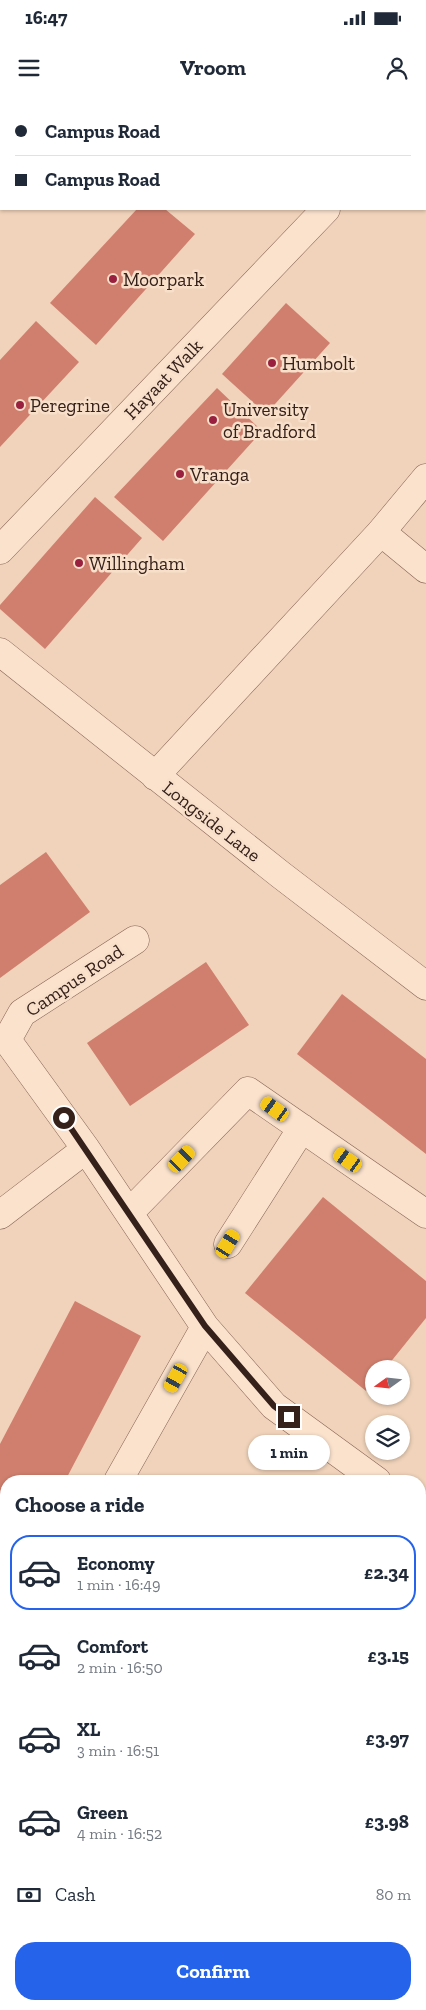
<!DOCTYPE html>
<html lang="en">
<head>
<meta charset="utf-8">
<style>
  body { margin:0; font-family:"Zilla Slab",serif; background:#f2f2f3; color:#1f2937; height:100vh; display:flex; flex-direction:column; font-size:19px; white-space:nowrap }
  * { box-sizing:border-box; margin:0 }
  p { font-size:16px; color:#747a83 }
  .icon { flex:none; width:28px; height:28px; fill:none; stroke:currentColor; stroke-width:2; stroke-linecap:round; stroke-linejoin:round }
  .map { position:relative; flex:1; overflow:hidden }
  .panel { position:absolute; left:0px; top:1375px; width:426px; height:535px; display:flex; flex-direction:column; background:#fff; border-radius:20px 20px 0 0; box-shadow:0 1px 4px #0004 }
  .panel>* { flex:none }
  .hud { position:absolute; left:0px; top:0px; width:426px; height:110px; box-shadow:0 1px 4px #0004; display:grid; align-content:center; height:110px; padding:0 15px; background:#fff }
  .needle { width:32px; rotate:255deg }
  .controls { position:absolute; left:365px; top:1260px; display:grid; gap:10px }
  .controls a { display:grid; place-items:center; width:45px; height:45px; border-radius:50%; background:#fff; box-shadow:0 1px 4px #0004; font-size:25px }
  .end { position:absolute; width:22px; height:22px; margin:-11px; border:6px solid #35201a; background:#fff; box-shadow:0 0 0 2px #fff }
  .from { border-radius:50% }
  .bubble { position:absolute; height:35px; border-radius:18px; background:#fff; box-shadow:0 1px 4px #0004; font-size:16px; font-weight:700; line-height:35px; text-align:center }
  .car { position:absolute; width:15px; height:30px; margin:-15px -8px; border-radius:6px; box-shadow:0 0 4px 1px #0007; background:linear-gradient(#f5c518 24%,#345 0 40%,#f5c518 0 76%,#345 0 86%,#f5c518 0) }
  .hud b { display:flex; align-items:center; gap:18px; height:48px; font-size:19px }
  .hud b+b { border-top:1px solid #e0e1e3 }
  .hud i { width:12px; height:12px; background:#1f2937 }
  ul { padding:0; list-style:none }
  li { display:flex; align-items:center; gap:15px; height:75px; margin:0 10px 8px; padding:0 5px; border:2px solid transparent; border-radius:20px }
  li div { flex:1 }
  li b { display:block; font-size:19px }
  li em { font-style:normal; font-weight:700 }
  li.current { border-color:#2563eb }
  li>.icon { width:45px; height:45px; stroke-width:1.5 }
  h2 { padding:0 15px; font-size:22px; line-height:60px }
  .pay { display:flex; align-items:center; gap:12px; height:55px; padding:0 15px; font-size:19px }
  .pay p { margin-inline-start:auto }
  .action { display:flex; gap:10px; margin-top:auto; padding:10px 15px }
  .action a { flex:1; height:58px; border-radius:20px; background:#2563eb; color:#fff; font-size:20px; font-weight:700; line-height:58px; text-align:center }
  .status { display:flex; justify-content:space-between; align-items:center; height:35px; padding:0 25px; background:#fff; direction:ltr }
  .status svg { height:14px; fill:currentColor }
  header { display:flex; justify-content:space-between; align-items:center; height:65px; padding:0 15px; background:#fff; font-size:22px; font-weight:700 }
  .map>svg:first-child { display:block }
</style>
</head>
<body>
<div class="status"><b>16:47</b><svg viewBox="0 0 49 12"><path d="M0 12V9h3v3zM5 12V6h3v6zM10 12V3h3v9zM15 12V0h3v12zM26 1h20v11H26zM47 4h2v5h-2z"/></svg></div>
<header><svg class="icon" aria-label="menu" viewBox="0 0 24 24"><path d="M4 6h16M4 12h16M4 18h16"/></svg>Vroom<svg class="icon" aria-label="person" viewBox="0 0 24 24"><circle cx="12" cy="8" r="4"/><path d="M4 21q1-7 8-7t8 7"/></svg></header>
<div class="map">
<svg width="426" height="1910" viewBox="0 0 426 1910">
  <rect width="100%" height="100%" fill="#f0d3ba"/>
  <path fill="#d07f6e" d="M137,109h28l30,25 -99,111 -46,-42z
    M286,203l44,40 -64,71 -44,-40z
    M36,221l43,41 -79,85v-87z
    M217,288l45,43 -99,110 -49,-44z
    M95,397l47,41 -97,111 -45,-40v-4z
    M46,752l44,60 -90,66v-93z
    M206,862l43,63 -119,81 -43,-63z
    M342,894l84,65v95l-129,-100z
    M323,1097l103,84v37l-41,51h-11v13l-8,9 -121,-98z
    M75,1201l66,35 -76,145h-59v26l-6,-4v-59z
    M6,1535v55l-6,-5v-43z"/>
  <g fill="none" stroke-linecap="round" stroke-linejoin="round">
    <g stroke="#876354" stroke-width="29">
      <path id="minor" d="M216,0l2,1
        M425,2l1,-1
        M381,432l45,37
        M0,450l326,-341
        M0,552l281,223 145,111
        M155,676l226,-244 45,-54
        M135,840l-113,73 -15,27 79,109 119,178 69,79 103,75
        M129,1113l119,-122 178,123
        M0,1115l86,-66
        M228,1144l74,-116
        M118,1381l87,-154
        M420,1407l6,4
        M0,1502l6,2
        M420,1596l6,-9
        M0,1643l6,6
        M0,1752l6,-4
        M381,1904l10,6
        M99,1910l20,-6"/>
    </g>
    <use href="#minor" stroke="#fae2cd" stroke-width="28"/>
  </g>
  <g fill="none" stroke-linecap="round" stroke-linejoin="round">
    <path stroke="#35201a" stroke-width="6" d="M64,1018l141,208 69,80 15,11"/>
  </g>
  <g fill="#99213f" stroke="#f7dfca" stroke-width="2">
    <circle cx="113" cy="179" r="5"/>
    <circle cx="272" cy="263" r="5"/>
    <circle cx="20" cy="305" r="5"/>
    <circle cx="213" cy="320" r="5"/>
    <circle cx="180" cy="374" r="5"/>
    <circle cx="79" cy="463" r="5"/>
  </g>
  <g text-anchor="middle" stroke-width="5" stroke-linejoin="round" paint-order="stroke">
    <g font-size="19" fill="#35201a" stroke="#f7dfca" text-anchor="start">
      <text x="123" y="186">Moorpark</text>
      <text x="282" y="270">Humbolt</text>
      <text x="30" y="312">Peregrine</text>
      <text x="223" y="316">University<tspan x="223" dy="22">of Bradford</tspan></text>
      <text x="190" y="381">Vranga</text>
      <text x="89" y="470">Willingham</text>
    </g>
    <g font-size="19" fill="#35201a" stroke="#f7dfca">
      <text transform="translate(163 279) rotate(-46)" y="7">Hayaat Walk</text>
      <text transform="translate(212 721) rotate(38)" y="7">Longside Lane</text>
      <text transform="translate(74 880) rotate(-34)" y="7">Campus Road</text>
    </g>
  </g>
</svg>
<div class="controls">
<a><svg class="needle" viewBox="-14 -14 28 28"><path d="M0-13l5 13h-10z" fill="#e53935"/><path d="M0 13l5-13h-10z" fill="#747a83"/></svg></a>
<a><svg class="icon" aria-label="layers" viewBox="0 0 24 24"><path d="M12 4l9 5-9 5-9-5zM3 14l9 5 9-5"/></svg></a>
</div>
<i class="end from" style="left:64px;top:1018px"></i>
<i class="end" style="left:289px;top:1317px"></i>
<div class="bubble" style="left:248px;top:1335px;width:82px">1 min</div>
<i class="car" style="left:275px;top:1009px;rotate:305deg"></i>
<i class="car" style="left:182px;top:1059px;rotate:44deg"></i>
<i class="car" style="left:348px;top:1060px;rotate:305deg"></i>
<i class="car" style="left:228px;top:1144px;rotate:32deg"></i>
<i class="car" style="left:176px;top:1278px;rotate:209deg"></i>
<div class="hud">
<b><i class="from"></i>Campus Road</b>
<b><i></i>Campus Road</b>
</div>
<section class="panel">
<h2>Choose a ride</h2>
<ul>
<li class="current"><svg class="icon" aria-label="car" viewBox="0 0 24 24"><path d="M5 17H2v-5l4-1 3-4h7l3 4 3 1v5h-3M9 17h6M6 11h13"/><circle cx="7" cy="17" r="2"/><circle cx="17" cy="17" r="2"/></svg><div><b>Economy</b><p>1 min · 16:49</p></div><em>£2.34</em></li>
<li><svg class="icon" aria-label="car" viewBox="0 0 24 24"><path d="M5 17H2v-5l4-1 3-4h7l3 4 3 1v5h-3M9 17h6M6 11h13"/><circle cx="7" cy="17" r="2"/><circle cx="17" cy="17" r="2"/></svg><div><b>Comfort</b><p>2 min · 16:50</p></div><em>£3.15</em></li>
<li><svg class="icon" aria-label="car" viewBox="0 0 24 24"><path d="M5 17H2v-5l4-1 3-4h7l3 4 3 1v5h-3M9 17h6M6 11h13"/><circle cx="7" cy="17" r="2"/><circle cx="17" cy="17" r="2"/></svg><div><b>XL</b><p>3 min · 16:51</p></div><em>£3.97</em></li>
<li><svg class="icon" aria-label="car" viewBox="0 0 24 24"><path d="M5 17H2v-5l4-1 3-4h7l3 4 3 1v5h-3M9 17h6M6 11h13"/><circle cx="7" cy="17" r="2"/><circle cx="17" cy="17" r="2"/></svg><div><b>Green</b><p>4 min · 16:52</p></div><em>£3.98</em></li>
</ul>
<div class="pay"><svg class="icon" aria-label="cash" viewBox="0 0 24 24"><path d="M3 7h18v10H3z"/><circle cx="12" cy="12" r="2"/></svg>Cash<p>80 m</p></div>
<div class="action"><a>Confirm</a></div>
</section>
</div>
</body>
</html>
